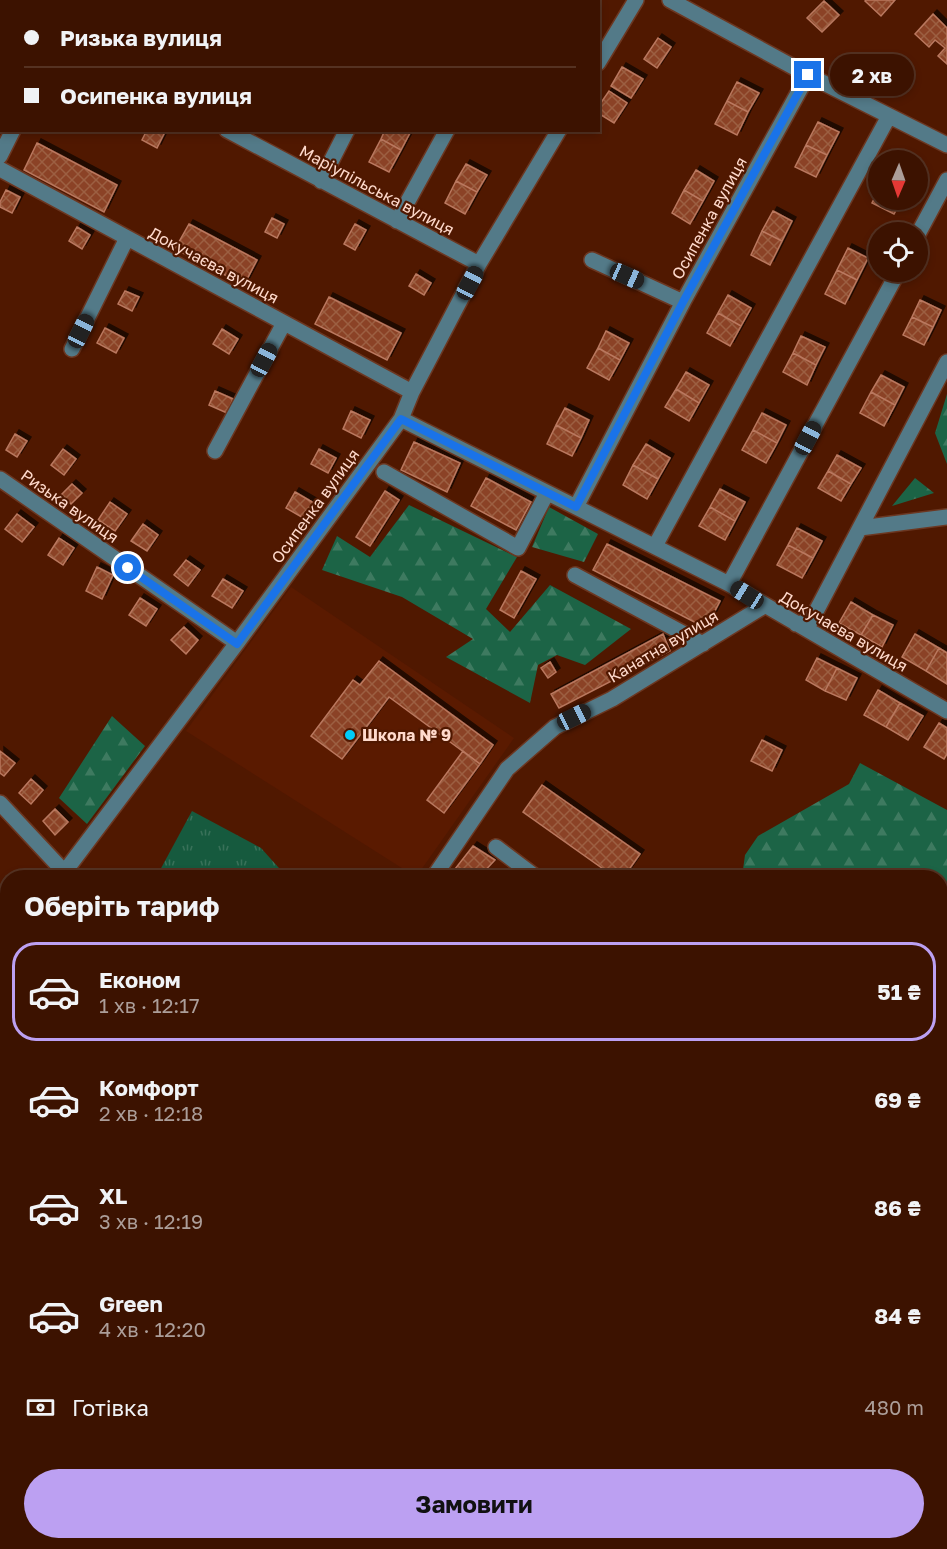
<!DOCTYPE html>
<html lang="uk">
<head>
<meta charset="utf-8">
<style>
  body { margin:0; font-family:"Golos Text",sans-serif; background:#431b0a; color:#f1f3f6; height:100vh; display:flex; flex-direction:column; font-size:22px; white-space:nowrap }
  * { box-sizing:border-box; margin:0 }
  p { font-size:20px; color:#ac9e99 }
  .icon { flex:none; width:33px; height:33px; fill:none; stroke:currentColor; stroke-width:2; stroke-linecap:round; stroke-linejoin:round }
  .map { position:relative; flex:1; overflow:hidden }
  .details { position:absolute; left:0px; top:870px; width:948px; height:680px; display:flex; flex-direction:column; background:#3c1200; border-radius:24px 24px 0 0; box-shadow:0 3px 9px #0003,0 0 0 2px #553222 }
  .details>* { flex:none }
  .hud { position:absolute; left:0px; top:0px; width:600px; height:132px; box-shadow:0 3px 9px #0003,0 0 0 2px #553222; display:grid; align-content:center; height:132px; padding:0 24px; background:#3c1200 }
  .needle { width:39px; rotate:182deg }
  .controls { position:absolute; left:868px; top:150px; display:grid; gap:12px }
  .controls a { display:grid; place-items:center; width:60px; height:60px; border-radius:50%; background:#3c1200; box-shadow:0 3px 9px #0003,0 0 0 2px #553222; font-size:30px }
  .end { position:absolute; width:27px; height:27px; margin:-14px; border:8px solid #1a73e8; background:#fff; box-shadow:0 0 0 3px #fff }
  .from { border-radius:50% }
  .bubble { position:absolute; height:42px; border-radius:21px; background:#3c1200; box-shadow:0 3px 9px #0003,0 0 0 2px #553222; font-size:20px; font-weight:700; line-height:42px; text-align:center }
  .car { position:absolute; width:18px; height:36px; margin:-18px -9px; border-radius:8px; box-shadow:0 0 4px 2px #0007; background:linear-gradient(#222 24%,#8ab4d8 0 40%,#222 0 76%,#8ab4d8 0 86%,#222 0) }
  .hud b { display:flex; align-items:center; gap:21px; height:57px; font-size:22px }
  .hud b+b { border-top:2px solid #553222 }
  .hud i { width:15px; height:15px; background:#f1f3f6 }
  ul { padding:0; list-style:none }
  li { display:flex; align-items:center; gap:18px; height:99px; margin:0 12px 9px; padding:0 12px; border:3px solid transparent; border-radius:24px }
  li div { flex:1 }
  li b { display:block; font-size:22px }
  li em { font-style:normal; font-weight:700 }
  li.selected { border-color:#bca0f2 }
  li>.icon { width:54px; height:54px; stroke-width:1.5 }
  h2 { padding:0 24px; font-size:27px; line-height:72px }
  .pay { display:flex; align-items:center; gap:15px; height:66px; padding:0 24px; font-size:22px }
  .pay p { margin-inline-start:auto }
  .cta { display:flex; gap:12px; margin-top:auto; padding:12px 24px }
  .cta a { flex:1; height:69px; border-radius:36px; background:#bca0f2; color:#111; font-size:24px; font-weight:700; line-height:69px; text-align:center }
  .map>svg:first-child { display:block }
</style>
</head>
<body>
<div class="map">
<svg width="947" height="1549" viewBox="0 0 947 1549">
  <defs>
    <pattern id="grass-tufts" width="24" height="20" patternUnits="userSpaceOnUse" patternTransform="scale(1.5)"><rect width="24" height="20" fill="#165a3e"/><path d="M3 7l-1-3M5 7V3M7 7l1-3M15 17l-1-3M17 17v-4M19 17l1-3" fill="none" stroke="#397159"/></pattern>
    <pattern id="forest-firs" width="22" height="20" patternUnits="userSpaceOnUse" patternTransform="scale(1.5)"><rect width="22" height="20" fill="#1c6446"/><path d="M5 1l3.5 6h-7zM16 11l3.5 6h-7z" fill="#3e7a60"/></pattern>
    <pattern id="water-rules" width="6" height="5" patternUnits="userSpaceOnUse" patternTransform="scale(1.5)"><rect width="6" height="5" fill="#48478a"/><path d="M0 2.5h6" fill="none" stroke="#636199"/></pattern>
    <pattern id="building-cross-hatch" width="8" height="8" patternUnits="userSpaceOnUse" patternTransform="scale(1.5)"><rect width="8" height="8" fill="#8b4325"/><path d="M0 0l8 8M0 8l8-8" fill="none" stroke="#9c5e43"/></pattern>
    <filter id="shadow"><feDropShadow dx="4" dy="-4" stdDeviation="0" flood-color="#0009"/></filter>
  </defs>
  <rect width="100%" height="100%" fill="#501800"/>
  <path fill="#5a1a00" d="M291,587l223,151 -98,139 -230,-146z"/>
  <path fill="url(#grass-tufts)" d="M192,811l69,37 26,29h-128v-5z"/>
  <path fill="url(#forest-firs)" d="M947,394v70l-12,-31z
    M915,478l19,15 -42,13z
    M409,505l108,52 -31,52 24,23 40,-47 81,44 -46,36 -28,-10 -19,10 -8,38 -84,-46 27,-18 -71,-42 -80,-27 15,-34 33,21z
    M549,507l49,27 -14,28 -52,-15z
    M112,716l33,30 -58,78 -28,-26z
    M860,763l87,47v201l-6,3 -1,-136 -198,-1 3,-22 13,-19 91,-52z
    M940,1015l7,15v72l-6,3z
    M208,1542h35l-9,7h-32z
    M336,1542h104l-16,7h-88z"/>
  <path fill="url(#water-rules)" stroke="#7f739e" stroke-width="1.5" d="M243,1542h93v7h-102z"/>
  <path fill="url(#building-cross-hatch)" stroke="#ba785f" stroke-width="1.5" filter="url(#shadow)" d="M866,0h29l-14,16 -16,-15z
    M824,1l15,14 -17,17 -15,-14z
    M933,14l14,14v36l-9,-8 7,-8 -10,-8 -6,7 -14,-13z
    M658,38l13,9 -14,21 -13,-9z
    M0,43l2,1v25l-2,-1z
    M622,67l21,12 -12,19 -20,-12z
    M737,82l22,11 -11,19 -21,-11z
    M609,91l18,12 -13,20 -16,-10v-6z
    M727,101l21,11 -11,23 -22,-11z
    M818,122l21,10 -12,23 -21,-10z
    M147,130l18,2 -8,16 -15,-8z
    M385,130h26v1l-10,19 -20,-11z
    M381,139l20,11 -12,22 -20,-10z
    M37,143l80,42 -13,27 -80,-42z
    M806,145l21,10 -11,22 -21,-10z
    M466,164l21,11 -10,17 -21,-11z
    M696,170l18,11 -11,20 -19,-11z
    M456,181l21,11 -12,22 -20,-11z
    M879,189v11h23l-8,14 -22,-11z
    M6,190l14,7 -8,16 -12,-6v-5z
    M684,190l19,11 -13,23 -18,-11z
    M773,211l19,10 -10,20 -20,-10z
    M272,218l12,6 -7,14 -12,-6z
    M189,224l68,36 -13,25 -69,-36z
    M355,224l11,6 -11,20 -11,-6z
    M77,227l13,8 -8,14 -13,-8z
    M762,231l20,10 -12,24 -19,-10z
    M848,248l20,10 -11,22 -20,-10z
    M837,270l20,10 -12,24 -20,-10z
    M416,274l15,9 -7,12 -15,-9z
    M125,291l14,6 -7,14 -14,-7z
    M728,295l23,13 -10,18 -23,-13z
    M329,297l72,36 -14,27 -72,-36z
    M920,300l21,10 -8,17 -21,-10z
    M718,313l23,13 -11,20 -23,-13z
    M912,317l21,10 -9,18 -21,-10z
    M105,328l19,10 -8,15 -19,-10z
    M222,329l16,10 -9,15 -16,-10z
    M606,331l23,12 -9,17 -22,-12z
    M801,336l24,11 -9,18 -23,-12z
    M598,348l22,12 -11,20 -22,-12z
    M793,353l23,12 -9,20 -24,-13z
    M686,372l23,13 -10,18 -23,-14z
    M881,375l23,12 -9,18 -24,-13z
    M676,389l23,14 -10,18 -24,-14z
    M215,391l18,8 -6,14 -18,-8z
    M871,392l24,13 -11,21 -24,-13z
    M565,408l24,12 -8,18 -25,-13z
    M351,411l19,9 -9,18 -18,-9z
    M762,413l24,12 -9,18 -24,-13z
    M556,425l25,13 -9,18 -25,-12z
    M753,430l24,13 -11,20 -24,-13z
    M15,434l12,7 -10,16 -11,-7z
    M414,442l46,21 -13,29 -46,-22z
    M646,444l24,14 -12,21 -25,-14z
    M63,449l13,10 -12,16 -13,-10z
    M319,449l17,9 -8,15 -17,-9z
    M837,455l24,13 -10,16 -23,-13z
    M633,465l25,14 -11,20 -24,-14z
    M828,471l23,13 -10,17 -23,-13z
    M486,478l45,24 -15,28 -45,-24z
    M72,484l10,9 -11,11 -10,-9z
    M720,489l25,13 -10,19 -25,-14z
    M385,491l14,9 -29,46 -14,-9z
    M295,492l19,11 -9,16 -19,-11z
    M110,502l17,12 -12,17 -17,-11z
    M710,507l25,14 -10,19 -26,-14z
    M17,514l17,13 -12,15 -17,-13z
    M143,524l15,11 -11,16 -16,-10z
    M797,528l25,13 -9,17 -25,-13z
    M59,538l15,10 -11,17 -15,-10z
    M607,544l113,57 -14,27 -113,-58z
    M788,545l25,13 -11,20 -25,-13z
    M186,560l14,10 -12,16 -14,-11z
    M97,567l16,8 -11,24 -16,-8z
    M521,571l15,8 -22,39 -14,-8z
    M223,579l20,12 -11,17 -20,-12z
    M140,598l17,11 -11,17 -17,-11z
    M851,602l22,13 -12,20 -22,-12z
    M873,615l20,10 -11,22 -21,-12z
    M184,627l14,13 -12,14 -15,-14z
    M663,634l7,17 -111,57 -8,-14z
    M915,634l24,14 -13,23 -24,-14z
    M939,648l8,5v31l-21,-13z
    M817,658l20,10 -12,23 -19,-11z
    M379,661l114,84 -13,19 -91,-67 -47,62 -31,-23 42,-56 7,5z
    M550,662l6,10 -8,6 -7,-10z
    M837,668l20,10 -11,22 -21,-9z
    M878,690l22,13 -14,24 -22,-12z
    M900,703l23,13 -15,24 -22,-13z
    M939,723l8,5v26l-3,5 -20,-12z
    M762,740l20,10 -10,21 -21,-10z
    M0,751l15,12 -11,13 -4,-3z
    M463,751l17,13 -36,49 -17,-13z
    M31,779l12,11 -12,14 -12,-11z
    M542,785l98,69 -17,24h-7l-93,-66z
    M55,809l13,13 -13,13 -12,-14z
    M473,846l22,14 -17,18h-30z
    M3,963l5,4v29l-8,-7v-22z
    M947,1185v18l-7,-11v-3z
    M946,1314l1,18 -7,4v-19z
    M940,1408l6,18 -6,2z
    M0,1464l8,3v35l-8,-4z
    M940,1521l7,15 -7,2z
    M771,1542h3l2,7h-23z
    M802,1542h18l2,7h-17z"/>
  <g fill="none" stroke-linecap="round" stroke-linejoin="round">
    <g stroke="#6c3721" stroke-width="18">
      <path id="minor" d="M670,0l138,75 139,70
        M95,2v-2
        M210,2l1,-2
        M313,2l1,-2
        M413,2l1,-2
        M517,2l1,-2
        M0,25l2,1
        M598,63l38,-63
        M227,130l252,134
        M0,156l13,-26
        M0,169l412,223
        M321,181l26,-51
        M397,221l50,-91
        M918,234l29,-54
        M592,260l91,42
        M72,349l55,-111
        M401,419l328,165 218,127
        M215,451l69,-128
        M384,472l134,76 29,-55
        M0,479l237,164
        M576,507l107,-205 125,-227
        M860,528l87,-11
        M655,546l234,-430
        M575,575l128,69
        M729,584l169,-312
        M796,624l15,-3 136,-259
        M0,803l70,75
        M496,847l41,31
        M60,878l177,-235 164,-224 11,-27 67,-128 80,-134
        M433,878l74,-109 48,-42 57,-28 152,-93
        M0,936l8,-7
        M940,1255l7,13
        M0,1452l8,4
        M940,1465l7,-2
        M0,1516l8,3
        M69,1542l17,7
        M107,1542l3,7
        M156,1542l1,7
        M185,1549l9,-7
        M679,1549l22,-7"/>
    </g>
    <use href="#minor" stroke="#537a88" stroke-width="15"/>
  </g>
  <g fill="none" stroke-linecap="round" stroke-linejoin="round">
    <path stroke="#1a73e8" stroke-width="8" d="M128,568l109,76 164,-225 175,88 107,-205 125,-227"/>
  </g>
  <circle fill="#00cbf8" stroke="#501800" stroke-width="2" cx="350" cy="735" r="6"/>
  <g text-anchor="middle" stroke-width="4.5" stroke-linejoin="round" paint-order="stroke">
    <g font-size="16" fill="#ffdacc" stroke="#501800">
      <text transform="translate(377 190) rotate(28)" y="6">Маріупільська вулиця</text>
      <text transform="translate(709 218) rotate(-61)" y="6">Осипенка вулиця</text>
      <text transform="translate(214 265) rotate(28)" y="6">Докучаєва вулиця</text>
      <text transform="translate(70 506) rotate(35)" y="6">Ризька вулиця</text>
      <text transform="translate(315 506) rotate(-54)" y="6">Осипенка вулиця</text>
      <text transform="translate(844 631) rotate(30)" y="6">Докучаєва вулиця</text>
      <text transform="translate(663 646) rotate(-31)" y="6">Канатна вулиця</text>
    </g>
    <g font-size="16" font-weight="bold" fill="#ffdacc" stroke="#501800" text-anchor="start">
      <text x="362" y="741">Школа № 9</text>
    </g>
  </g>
</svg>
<div class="controls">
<a><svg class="needle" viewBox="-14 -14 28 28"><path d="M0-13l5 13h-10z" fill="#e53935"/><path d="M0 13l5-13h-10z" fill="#ac9e99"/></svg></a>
<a><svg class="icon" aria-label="locate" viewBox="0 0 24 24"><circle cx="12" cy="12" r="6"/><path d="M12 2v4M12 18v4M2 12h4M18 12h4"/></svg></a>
</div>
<i class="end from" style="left:128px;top:568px"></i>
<i class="end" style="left:808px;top:75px"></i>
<div class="bubble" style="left:830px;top:54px;width:84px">2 хв</div>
<i class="car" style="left:627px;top:276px;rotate:114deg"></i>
<i class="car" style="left:470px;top:283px;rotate:28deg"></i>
<i class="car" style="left:81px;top:331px;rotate:26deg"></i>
<i class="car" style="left:264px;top:360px;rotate:28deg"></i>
<i class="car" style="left:808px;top:438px;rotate:28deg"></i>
<i class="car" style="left:747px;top:595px;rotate:302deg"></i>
<i class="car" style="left:574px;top:717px;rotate:64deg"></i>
<div class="hud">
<b><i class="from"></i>Ризька вулиця</b>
<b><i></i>Осипенка вулиця</b>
</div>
<section class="details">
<h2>Оберіть тариф</h2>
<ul>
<li class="selected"><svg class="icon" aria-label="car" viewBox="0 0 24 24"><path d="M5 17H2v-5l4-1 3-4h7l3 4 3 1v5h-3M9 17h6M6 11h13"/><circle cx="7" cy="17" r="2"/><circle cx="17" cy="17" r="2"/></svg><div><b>Економ</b><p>1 хв · 12:17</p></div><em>51 ₴</em></li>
<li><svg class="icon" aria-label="car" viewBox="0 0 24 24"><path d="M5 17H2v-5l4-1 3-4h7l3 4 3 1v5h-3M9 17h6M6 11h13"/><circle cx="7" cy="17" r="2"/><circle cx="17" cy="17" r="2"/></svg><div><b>Комфорт</b><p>2 хв · 12:18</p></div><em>69 ₴</em></li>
<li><svg class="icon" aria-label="car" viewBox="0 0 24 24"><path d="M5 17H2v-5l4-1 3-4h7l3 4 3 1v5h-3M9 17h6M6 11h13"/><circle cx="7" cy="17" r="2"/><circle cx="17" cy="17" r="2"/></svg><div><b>XL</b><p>3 хв · 12:19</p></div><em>86 ₴</em></li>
<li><svg class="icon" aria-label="car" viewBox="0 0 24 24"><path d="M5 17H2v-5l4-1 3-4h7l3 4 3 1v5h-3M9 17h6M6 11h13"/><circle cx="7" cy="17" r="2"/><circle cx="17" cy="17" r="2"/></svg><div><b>Green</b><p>4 хв · 12:20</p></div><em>84 ₴</em></li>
</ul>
<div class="pay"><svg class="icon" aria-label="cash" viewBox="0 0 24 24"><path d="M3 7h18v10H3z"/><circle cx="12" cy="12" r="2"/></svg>Готівка<p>480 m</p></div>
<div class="cta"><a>Замовити</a></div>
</section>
</div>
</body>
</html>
